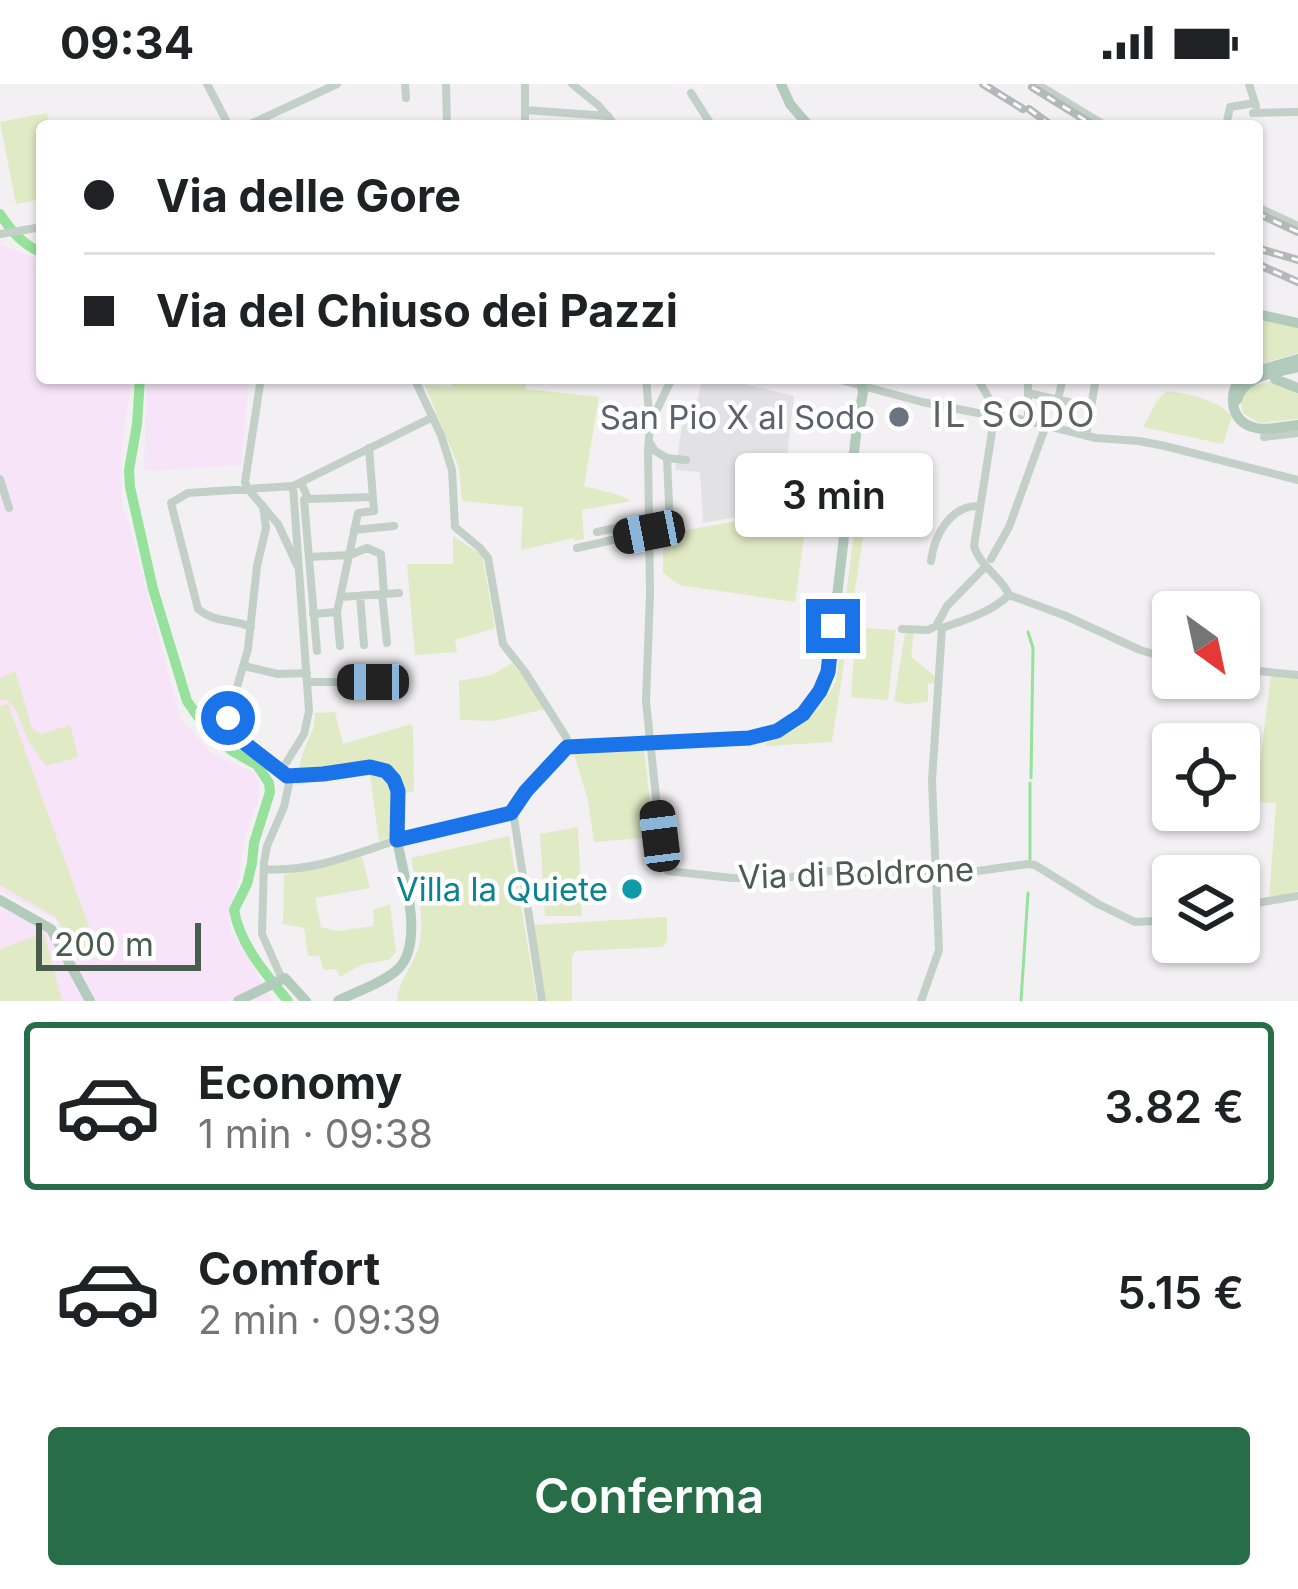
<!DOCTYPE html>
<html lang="it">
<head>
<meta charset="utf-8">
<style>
  body { margin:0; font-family:Inter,sans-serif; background:#f6f6f6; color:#202124; height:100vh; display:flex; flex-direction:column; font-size:45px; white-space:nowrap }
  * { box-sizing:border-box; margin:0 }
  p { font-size:39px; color:#757577 }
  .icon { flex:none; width:66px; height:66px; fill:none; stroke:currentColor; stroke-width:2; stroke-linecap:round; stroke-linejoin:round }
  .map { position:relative; height:917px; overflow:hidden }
  .sheet { display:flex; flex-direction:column; background:#fff; flex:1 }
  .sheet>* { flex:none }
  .hud { position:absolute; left:36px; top:36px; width:1227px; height:264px; border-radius:12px; box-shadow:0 3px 9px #0004; display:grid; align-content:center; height:264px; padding:0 48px; background:#fff }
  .needle { width:78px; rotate:147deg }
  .controls { position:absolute; left:1152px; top:507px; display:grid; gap:24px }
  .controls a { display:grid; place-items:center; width:108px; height:108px; border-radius:12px; background:#fff; box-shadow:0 3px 9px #0004; font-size:60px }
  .scale { position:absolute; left:36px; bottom:30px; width:165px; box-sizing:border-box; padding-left:12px; border:6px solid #4a5b50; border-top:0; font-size:33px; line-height:42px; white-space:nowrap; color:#4a5b50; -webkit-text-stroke:9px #fff; paint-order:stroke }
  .end { position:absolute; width:54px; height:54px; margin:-27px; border:15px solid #1a73e8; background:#fff; box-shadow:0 0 0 6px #fff }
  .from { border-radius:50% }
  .bubble { position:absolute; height:84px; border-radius:12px; background:#fff; box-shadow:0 3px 9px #0004; font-size:39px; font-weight:600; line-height:84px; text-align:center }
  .car { position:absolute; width:36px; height:72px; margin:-36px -18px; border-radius:15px; box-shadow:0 0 9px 3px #0007; background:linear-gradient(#222 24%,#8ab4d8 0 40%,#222 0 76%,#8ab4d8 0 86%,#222 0) }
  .hud b { display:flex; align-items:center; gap:42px; height:114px; font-size:45px }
  .hud b+b { border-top:3px solid #e0e0e0 }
  .hud i { width:30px; height:30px; background:#202124 }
  ul { padding:21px 0 0; list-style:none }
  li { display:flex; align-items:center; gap:36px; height:168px; margin:0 24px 18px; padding:0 24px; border:6px solid transparent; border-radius:12px }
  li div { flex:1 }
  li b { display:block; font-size:45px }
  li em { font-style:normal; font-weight:600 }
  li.selected { border-color:#276e48 }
  li>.icon { width:108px; height:108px; stroke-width:1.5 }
  .cta { display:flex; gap:24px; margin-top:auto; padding:24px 48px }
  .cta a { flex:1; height:138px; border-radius:12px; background:#276e48; color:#fff; font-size:48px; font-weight:600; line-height:138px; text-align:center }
  .status { display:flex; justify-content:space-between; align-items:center; height:84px; padding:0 60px; background:#fff; direction:ltr }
  .status svg { height:33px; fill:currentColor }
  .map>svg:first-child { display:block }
</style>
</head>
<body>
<div class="status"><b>09:34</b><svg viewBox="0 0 49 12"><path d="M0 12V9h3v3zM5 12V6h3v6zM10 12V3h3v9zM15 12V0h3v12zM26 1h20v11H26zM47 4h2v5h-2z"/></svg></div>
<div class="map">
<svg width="1298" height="917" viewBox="0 0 1298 917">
  <rect width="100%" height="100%" fill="#f2f0f2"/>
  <path fill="#e2e1e4" d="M703,294h16l75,18 -13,113 -78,14 -3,-51 -25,-2 7,-44 10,-7z"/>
  <path fill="#f7e4f8" d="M0,160l42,17v117h90l-11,74 1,55 7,16 51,195 31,35 43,20 5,10 -1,19 -13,34 -6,43 -10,36 1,18 10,10 32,58h-272v-93l45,21 46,68 -36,-79 -55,-27z
    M147,294h102l-8,87 -97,6z"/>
  <path fill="#e0eac4" d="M47,29l2,13h-7v73l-26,5 -16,-82z
    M1257,233l41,10v26l-41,12z
    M453,294h73v11l73,8 -15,89 35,9 12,6 -49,9 2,29 -9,2 -1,-3 -53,12 2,-43 -61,-6 -3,-33 -34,-83 27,2z
    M1270,297l28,12v26l-39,4 -16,-10 -2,-15 9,-11z
    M1167,307c23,3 49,8 65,25l-9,28 -80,-17 14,-26z
    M781,429l23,24 -9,65 -116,-17 -16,-12v-34l14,-3v-4z
    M855,439l10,1 -33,218 -66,4v-3c34,-11 53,-31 70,-61z
    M453,452l29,19 13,73 -40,12 2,12 -42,3 -8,-91h46z
    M856,544l40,2 -8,70 -37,-3z
    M914,547l-3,26 24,19 1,7 -8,1v18l-23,2 -11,-3 11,-67z
    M512,579l7,10h3l23,36 -51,12 -34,-1 -1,-39 33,-6z
    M15,587l17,57 9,6 29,-9 8,32 -32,9 -18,-26 -12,-30 -9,-10 -7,-1v-21z
    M1271,591l27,3v213l-29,10 7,-98 -21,-1z
    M8,620l88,242 -18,9 -22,-38 -56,-32v-179z
    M335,628l8,32 68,-20 2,4 1,63 -21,6 -3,40 -11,4 -9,-66 -75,10 8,-33 11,-25 1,-14z
    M640,664l4,2 10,87 -60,5 -6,-42 -15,-49z
    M578,743l4,89h-37l-5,-82z
    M509,752l28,165h-140c2,-21 16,-35 22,-55 7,-27 -3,-61 -8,-88z
    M362,773l8,31 -55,10 6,29 16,4 37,-5 -1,-16 17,-6 6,48 -7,8 -26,4 -23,13 -4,-8 -12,1 -5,-14h-11l-4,-28 -21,-4 1,-49z
    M667,833v24l-5,6 -87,4 -3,6v44h-27l-11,-76z
    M44,849l18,68h-62v-52z"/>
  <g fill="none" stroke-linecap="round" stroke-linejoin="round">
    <path stroke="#96e19c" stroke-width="3" d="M1028,548l5,16 -2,130
      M1030,775v-76
      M1021,917l7,-108"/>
    <path stroke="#96e19c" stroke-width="10" d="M0,130c12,18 22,30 42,39
      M140,294l-3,46 -8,46 1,17 23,102 34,112 19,27 26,23 25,14 12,18 1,9 -16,51 -2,20 -5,21 -13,26c6,35 32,64 54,91"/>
    <path stroke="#c2d0c7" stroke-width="8" d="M207,0l22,42
      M405,0l1,14
      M446,0l1,42
      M525,0v42
      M572,0l26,21 18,21
      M1037,0l69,42
      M1249,0l7,22
      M691,9l21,33
      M525,26l83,6
      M1253,29l45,-1
      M246,42l91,-42
      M1226,42l4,-19 25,-4
      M1257,123l41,19
      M0,150l42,-7
      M261,294l-16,104 3,7 30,35 19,41
      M414,294l27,57 11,35 3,57 25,21 8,10 15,86 22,28 41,65 3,10
      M646,294l4,46 -2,28 2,141 -4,108 14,135 6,13 2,22 64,7h53l43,-7 106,6 94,-13 7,1 63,39 37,18 38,-2
      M833,294l89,24 61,12 12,-1 -21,133c6,21 28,31 35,49
      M977,294l17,29 1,6 101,25 43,3 26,5 133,34
      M1028,294v41
      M1028,309l63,14
      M1058,315l5,-21
      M652,336l20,-42
      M1086,352l10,-58
      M1264,353l34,-4
      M667,374l19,2
      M0,395l9,29
      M301,398l7,17 -4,1 13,151
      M308,415l64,-2
      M263,422l3,22 -9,38 -9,83 -21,73 11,16 37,31 8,1
      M354,446l40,-4
      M597,448l51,-11
      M577,464l93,-21 -3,-69 -12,-7 -5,-8
      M309,473l41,-2 17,-7 14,6 3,40
      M991,475l18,-32 37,-102
      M931,477c3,-25 19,-55 47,-55
      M382,510l5,49
      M1009,511l57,21 74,34 33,10
      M360,512l4,49
      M341,513l58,-4
      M313,530l24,-2
      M251,543c-19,-8 -36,-4 -53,-18l-27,-106 17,-10 105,-7 140,-69
      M902,545l26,1 8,-4 11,-20 39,-40
      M340,562l-3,-34 21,-99 16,-2 -5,-63
      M244,582l34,8 29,-1
      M1239,585l59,6
      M308,598h65l4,4
      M380,601l6,4 -4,7 -7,-4z
      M286,679l18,-29 5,-23 -16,-225
      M513,727l29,190
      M264,785c46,4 90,-15 133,-29l1,-49 -3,-11 -9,-9 -16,-4 -80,10
      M1239,822l59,-10
      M282,895l-20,-45 2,-72 3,-16 17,-39 6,-28 -3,-3
      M921,917l18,-51 -7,-169 10,-153c23,-8 48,-15 67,-33"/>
    <path stroke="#b3cbbc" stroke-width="10" d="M781,0l9,20 19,22
      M1257,230l41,9
      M1257,287l41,-12
      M1240,294c-12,18 -10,44 16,50 12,3 29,-2 42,-3
      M1275,295l23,9
      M1237,316c7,-25 38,-27 61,-33
      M0,816l51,29 39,72
      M238,917l47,-23 21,23
      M338,917c19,-10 43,-17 59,-31 29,-26 6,-96 0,-130l114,-27 15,-22 41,-44 199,-12 20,-8 24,-20 15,-26 4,-17 29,-246 5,-25 -2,-15"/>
    <g stroke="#b3b9b6" stroke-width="8">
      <path id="rail" d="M983,0l40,25
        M1032,3l63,39
        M1029,25l23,17
        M1257,129l41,19
        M1257,164l41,12
        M1257,180l41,18"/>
    </g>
    <use href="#rail" stroke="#fff" stroke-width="3" stroke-dasharray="9" stroke-linecap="butt"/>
  </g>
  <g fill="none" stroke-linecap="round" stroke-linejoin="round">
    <path stroke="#1a73e8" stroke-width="15" d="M228,634v8l10,12 49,38 36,-2 47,-7 16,4 8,9 4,11 -1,49 114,-27 15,-22 41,-44 182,-9 28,-7 26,-17 17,-23 8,-19 5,-46"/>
  </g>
  <circle fill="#6b7280" stroke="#fff" stroke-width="4.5" cx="899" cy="333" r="12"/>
  <circle fill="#0f9aa8" stroke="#fff" stroke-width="4.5" cx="632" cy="805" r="12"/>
  <g text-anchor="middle" stroke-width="9" stroke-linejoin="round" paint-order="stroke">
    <g font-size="33" fill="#5b616d" stroke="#fff" text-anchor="end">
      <text x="875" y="345">San Pio X al Sodo</text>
    </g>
    <g font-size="33" fill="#4a5b50" stroke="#fff">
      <text transform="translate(856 789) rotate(-2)" y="12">Via di Boldrone</text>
    </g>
    <g font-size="33" fill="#0d838f" stroke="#fff" text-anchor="end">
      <text x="608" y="817">Villa la Quiete</text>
    </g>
    <g font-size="36" letter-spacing="3" fill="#5d6460" stroke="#fff">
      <text x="1015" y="343">IL SODO</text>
    </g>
  </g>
</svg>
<div class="controls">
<a><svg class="needle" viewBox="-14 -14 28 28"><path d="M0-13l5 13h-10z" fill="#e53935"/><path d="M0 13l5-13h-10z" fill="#757577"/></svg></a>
<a><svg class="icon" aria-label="locate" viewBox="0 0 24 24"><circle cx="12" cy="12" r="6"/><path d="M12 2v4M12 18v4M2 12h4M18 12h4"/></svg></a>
<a><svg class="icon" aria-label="layers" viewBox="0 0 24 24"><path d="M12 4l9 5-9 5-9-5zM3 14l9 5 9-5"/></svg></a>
</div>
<div class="scale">200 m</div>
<i class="end from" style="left:228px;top:634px"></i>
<i class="end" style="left:833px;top:542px"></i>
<div class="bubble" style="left:735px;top:369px;width:198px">3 min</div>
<i class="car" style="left:649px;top:448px;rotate:259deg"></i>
<i class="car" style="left:373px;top:598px;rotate:270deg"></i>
<i class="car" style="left:660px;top:752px;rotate:353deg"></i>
<div class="hud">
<b><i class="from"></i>Via delle Gore</b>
<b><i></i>Via del Chiuso dei Pazzi</b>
</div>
</div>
<section class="sheet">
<ul>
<li class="selected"><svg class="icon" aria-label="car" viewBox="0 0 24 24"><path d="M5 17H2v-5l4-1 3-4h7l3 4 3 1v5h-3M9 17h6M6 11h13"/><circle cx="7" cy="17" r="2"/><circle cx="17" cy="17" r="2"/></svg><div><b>Economy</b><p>1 min · 09:38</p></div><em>3.82 €</em></li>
<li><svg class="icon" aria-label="car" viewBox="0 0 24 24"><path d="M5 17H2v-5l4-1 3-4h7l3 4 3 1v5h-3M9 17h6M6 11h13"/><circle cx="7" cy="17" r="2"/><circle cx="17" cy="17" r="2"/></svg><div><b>Comfort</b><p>2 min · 09:39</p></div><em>5.15 €</em></li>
</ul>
<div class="cta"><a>Conferma</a></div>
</section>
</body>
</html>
